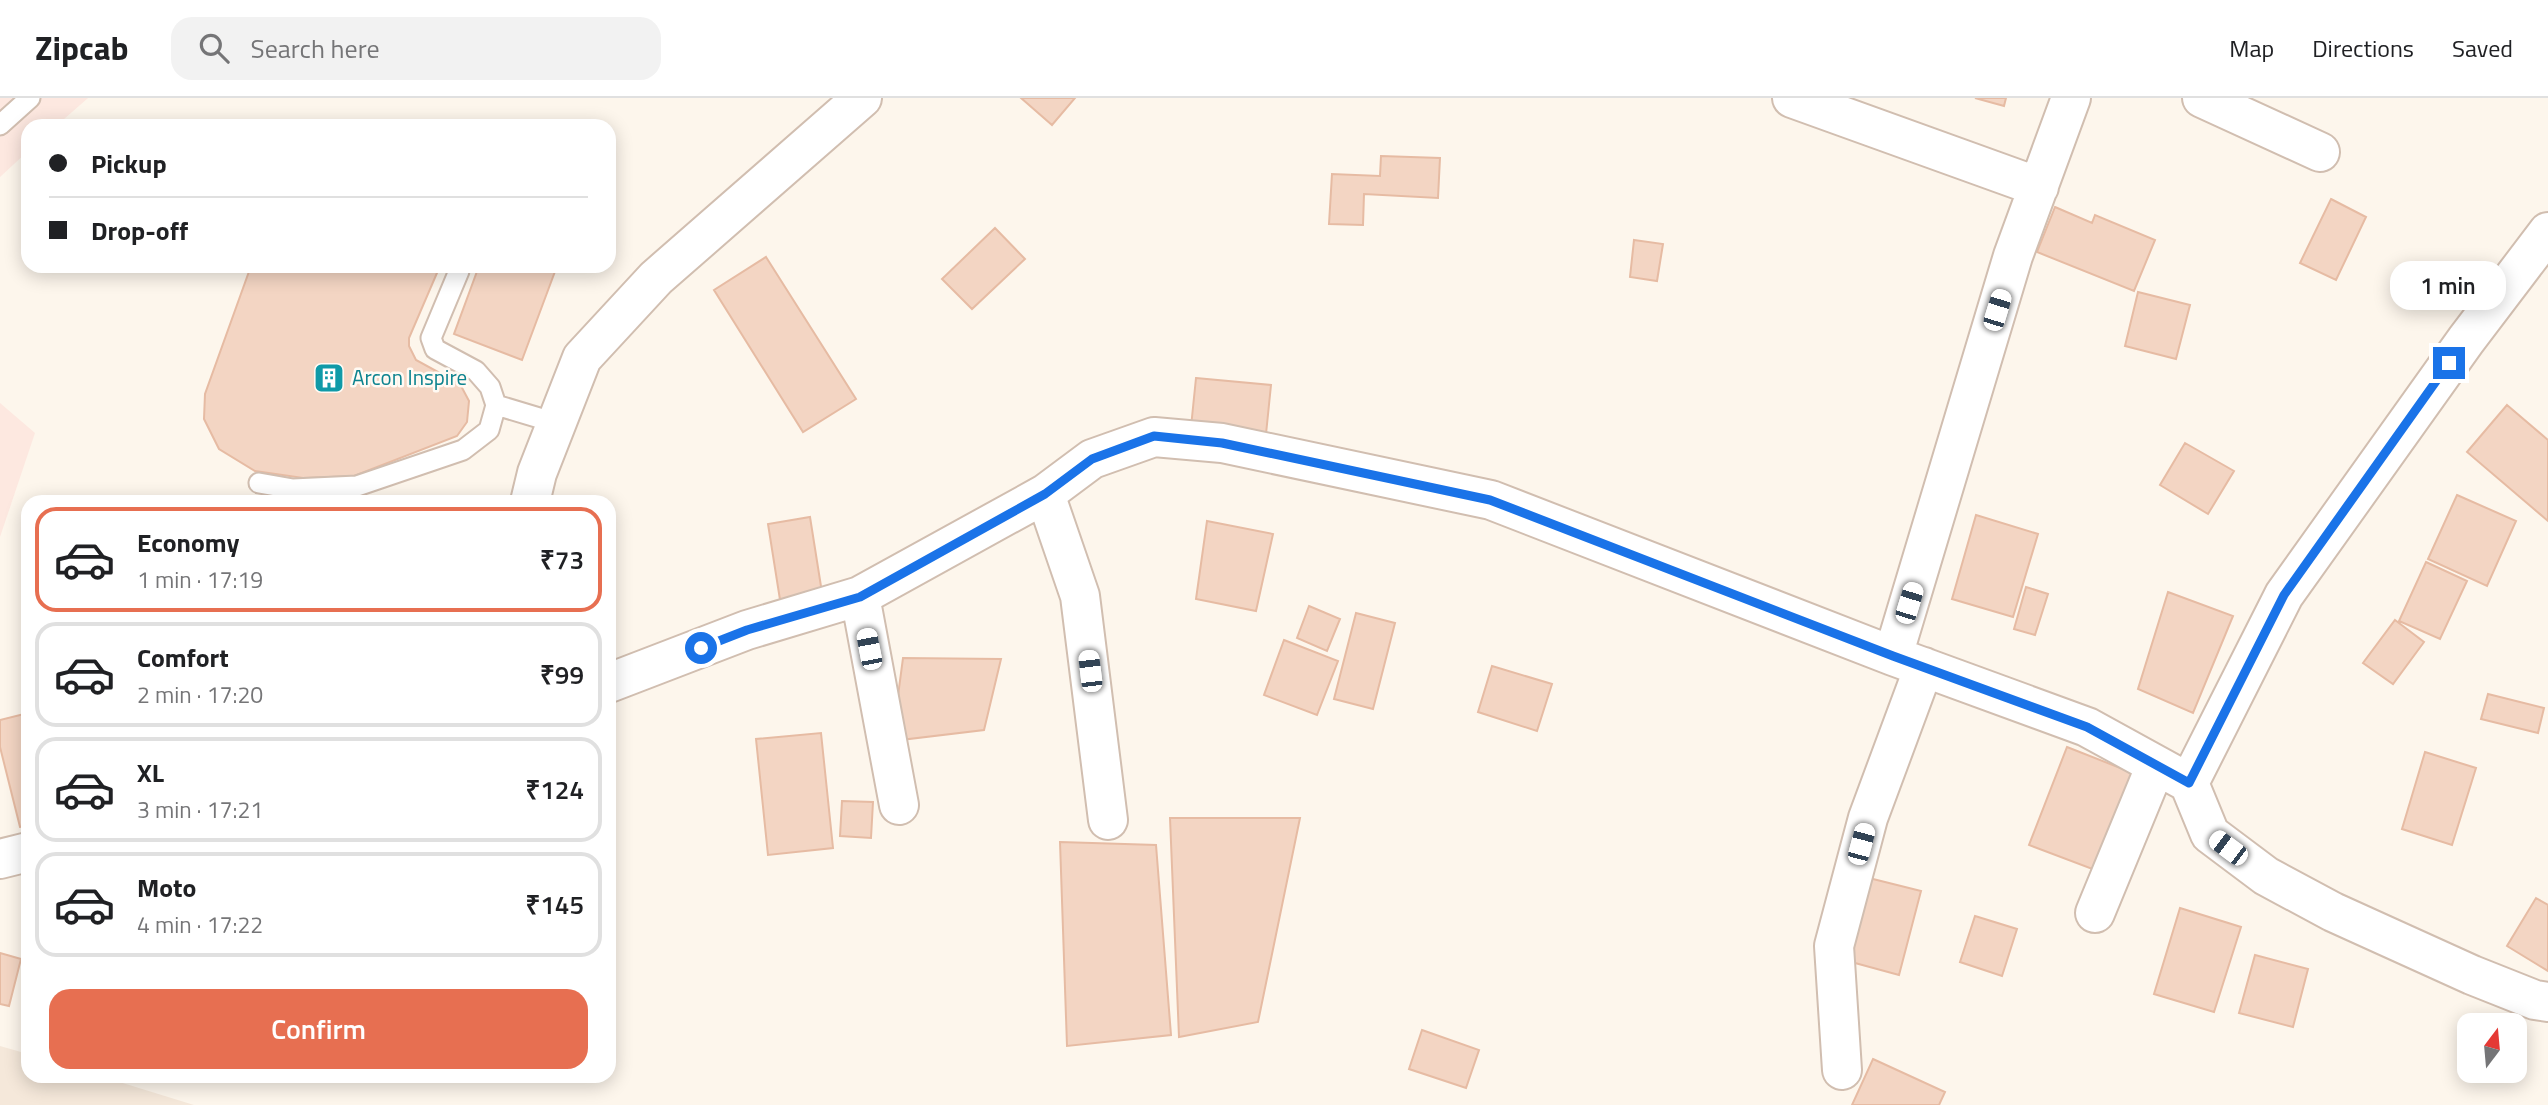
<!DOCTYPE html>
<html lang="en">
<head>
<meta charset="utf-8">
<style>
  body { margin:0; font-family:"Titillium Web",sans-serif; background:#f2f2f2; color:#202124; height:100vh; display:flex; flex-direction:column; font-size:26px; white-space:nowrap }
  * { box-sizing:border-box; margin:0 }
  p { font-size:23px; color:#757577 }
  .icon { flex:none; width:38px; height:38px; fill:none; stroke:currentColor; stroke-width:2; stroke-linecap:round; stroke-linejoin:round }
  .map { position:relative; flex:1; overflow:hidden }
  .details { position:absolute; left:21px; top:397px; width:595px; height:588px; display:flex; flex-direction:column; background:#fff; border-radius:21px; box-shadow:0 4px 18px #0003 }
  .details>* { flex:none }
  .banner { position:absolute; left:21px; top:21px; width:595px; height:154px; border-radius:21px; box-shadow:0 4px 18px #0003; display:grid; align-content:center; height:154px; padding:0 28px; background:#fff }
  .needle { width:46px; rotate:16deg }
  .tools { position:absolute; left:2457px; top:915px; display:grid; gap:14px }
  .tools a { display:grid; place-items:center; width:70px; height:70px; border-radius:14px; background:#fff; box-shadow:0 4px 18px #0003; font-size:35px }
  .end { position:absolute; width:32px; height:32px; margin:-16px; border:9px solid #1a73e8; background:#fff; box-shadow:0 0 0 4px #fff }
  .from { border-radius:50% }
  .bubble { position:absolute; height:49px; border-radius:21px; background:#fff; box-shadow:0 4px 18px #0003; font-size:23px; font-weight:600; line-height:49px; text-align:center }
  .car { position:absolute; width:21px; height:42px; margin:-21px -10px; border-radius:9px; box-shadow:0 0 5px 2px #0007; background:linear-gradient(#fff 24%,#345 0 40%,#fff 0 76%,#345 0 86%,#fff 0) }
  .banner b { display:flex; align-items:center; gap:24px; height:66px; font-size:26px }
  .banner b+b { border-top:2px solid #e0e0e0 }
  .banner i { width:18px; height:18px; background:#202124 }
  ul { padding:12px 0 0; list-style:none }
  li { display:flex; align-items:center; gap:21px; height:105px; margin:0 14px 10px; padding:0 14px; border:4px solid #e0e0e0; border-radius:21px }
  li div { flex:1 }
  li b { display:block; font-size:26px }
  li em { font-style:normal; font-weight:600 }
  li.on { border-color:#e76f51 }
  li>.icon { width:63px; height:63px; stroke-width:1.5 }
  .cta { display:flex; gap:14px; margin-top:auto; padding:14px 28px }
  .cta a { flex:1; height:80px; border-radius:21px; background:#e76f51; color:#fff; font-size:28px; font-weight:600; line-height:80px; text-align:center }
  header { display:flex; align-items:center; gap:42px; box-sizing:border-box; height:98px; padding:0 35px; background:#fff; border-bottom:2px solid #e0e0e0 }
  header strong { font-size:33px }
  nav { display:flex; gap:38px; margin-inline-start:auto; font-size:24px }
  .search { width:490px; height:63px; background:#f2f2f2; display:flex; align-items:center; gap:18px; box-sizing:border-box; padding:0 24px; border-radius:21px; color:#757577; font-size:26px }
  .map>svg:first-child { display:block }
</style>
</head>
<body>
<header>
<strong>Zipcab</strong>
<div class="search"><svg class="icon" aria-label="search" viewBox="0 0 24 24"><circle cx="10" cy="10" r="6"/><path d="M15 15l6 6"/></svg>Search here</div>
<nav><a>Map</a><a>Directions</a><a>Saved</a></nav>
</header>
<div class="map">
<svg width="2548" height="1007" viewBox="0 0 2548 1007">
  <rect width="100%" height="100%" fill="#fdf6ec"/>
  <path fill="#f5e8da" d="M0,948l28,8v22h72l94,29h-194z"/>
  <path fill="#fde8e0" d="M0,0h88l-32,28h-28v25l-28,26z
    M0,305l35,30 -35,104z"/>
  <path fill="#f3d5c3" stroke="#e6bba3" stroke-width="2" d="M1021,0h54l-23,27z
    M1975,0h31l-2,8z
    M1381,58l59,2 -2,40 -74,-4 -1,31 -34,-1 3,-50 48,2z
    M2331,101l35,18 -30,63 -36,-17z
    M2055,109l37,16 3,-8 60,25 -21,51 -97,-39z
    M995,130l30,31 -53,50 -30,-30z
    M1634,142l29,4 -6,37 -27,-4z
    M766,159l90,142 -53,33 -89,-142z
    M251,168h189l-31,72v8l7,14 44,24 9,17 -2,21 -10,14 -103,40 -51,2 -48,-7 -36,-22 -15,-30 1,-25z
    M479,168h78l-35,94 -68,-26z
    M2138,194l52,13 -14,54 -51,-13z
    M1196,280l75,7 -5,49 -75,-7z
    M2507,307l41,35v81l-81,-69z
    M2185,345l49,28 -26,43 -48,-29z
    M2457,397l59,26 -29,65 -59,-27z
    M1976,417l62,19 -25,83 -61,-18z
    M810,419l13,82 -42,7 -13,-82z
    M1207,423l66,13 -17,77 -60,-12z
    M2426,464l41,19 -27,58 -41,-18z
    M2026,489l22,7 -13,41 -21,-6z
    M2168,494l65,24 -40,97 -55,-24z
    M1309,508l31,13 -13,32 -30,-13z
    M1356,515l39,10 -22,86 -39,-10z
    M2395,522l29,22 -31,42 -30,-21z
    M1284,542l54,21 -21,54 -53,-20z
    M903,560l98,1 -17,71 -92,11z
    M1492,568l60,18 -15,47 -59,-19z
    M2488,596l56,14 -6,25 -57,-14z
    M28,615v113l-8,1 -20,-80v-27z
    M821,635l12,115 -65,7 -12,-116z
    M2067,649l66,26 -38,97 -66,-25z
    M2425,654l51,16 -24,77 -50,-16z
    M842,703l31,1 -2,36 -31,-2z
    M1170,720h130l-42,204 -79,15z
    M1060,744l96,3 15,190 -104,11z
    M1865,779l56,14 -22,84 -55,-15z
    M2536,800l12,7v66l-41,-25z
    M2180,810l61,19 -27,85 -60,-18z
    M1975,818l42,13 -15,47 -42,-14z
    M0,855l21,6 -12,47 -9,-2z
    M2255,857l53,14 -15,58 -54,-14z
    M1422,932l57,20 -13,38 -57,-19z
    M1873,961l72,33 -6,13h-87z"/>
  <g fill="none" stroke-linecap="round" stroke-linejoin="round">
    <g stroke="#d1beb0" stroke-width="23">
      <path id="lane" d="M0,27l30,-27
        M496,307l60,18
        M259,385l34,6 64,-3 106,-36 26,-20 7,-25 -6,-18 -14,-16 -41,-22 -4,-11 28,-67 -1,-5"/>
    </g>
    <g stroke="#d1beb0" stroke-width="42">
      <path id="street" d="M1792,0l247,89
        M2202,0l118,54
        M1045,396l35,102 28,224
        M530,404l7,-29 45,-115 74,-80 206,-180
        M860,498l39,209
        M1893,558l120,-400 58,-158
        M609,585l138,-53 113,-34 185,-102 47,-35 62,-22 68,6 269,57 402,156 194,71 102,56 21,51 56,42 67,36 139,63 63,25 13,2
        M2189,685l95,-188 182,-255 82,-108
        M0,761l28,-7
        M2095,815l61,-148
        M1842,972l-8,-124 34,-128 56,-151"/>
    </g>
    <use href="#lane" stroke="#fff" stroke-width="19"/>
    <use href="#street" stroke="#fff" stroke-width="38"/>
  </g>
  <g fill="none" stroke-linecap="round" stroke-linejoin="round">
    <path stroke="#1a73e8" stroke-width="9" d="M701,550l46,-18 113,-33 185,-103 47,-35 62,-23 68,7 268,57 403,156 194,71 102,56 95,-188 165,-232"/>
  </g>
  <defs>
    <g id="building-square" transform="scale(1.575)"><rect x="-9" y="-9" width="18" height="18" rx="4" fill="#0f9aa8" stroke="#fffaf3"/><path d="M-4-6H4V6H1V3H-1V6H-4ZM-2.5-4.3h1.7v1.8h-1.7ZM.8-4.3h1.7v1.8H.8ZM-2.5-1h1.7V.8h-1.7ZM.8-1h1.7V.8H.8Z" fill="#fff"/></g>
  </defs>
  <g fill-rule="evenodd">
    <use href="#building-square" x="329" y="280"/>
  </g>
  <g text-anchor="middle" stroke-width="5" stroke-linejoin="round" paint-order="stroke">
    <g font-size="21" fill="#0d838f" stroke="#fffaf3" text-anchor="start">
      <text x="352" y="287">Arcon Inspire</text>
    </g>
  </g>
</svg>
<div class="tools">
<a><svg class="needle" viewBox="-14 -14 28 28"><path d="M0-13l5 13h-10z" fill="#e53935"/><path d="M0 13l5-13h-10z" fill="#757577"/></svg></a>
</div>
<i class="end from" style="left:701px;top:550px"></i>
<i class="end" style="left:2449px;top:265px"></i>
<div class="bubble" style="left:2390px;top:163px;width:116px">1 min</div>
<i class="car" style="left:1997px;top:212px;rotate:17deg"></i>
<i class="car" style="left:1909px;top:505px;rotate:17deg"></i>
<i class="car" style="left:869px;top:551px;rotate:349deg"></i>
<i class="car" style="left:1090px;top:573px;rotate:353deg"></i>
<i class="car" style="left:1861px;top:746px;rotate:15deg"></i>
<i class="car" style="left:2228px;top:750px;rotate:307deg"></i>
<div class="banner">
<b><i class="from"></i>Pickup</b>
<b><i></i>Drop-off</b>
</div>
<section class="details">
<ul>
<li class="on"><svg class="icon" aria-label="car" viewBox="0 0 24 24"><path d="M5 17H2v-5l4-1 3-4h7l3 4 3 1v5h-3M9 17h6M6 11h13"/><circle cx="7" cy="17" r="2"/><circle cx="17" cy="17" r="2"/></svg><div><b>Economy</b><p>1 min · 17:19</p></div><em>₹73</em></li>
<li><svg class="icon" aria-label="car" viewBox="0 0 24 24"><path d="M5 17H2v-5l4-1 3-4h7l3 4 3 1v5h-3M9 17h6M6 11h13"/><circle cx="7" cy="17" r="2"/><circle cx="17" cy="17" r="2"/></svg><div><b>Comfort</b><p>2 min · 17:20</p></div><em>₹99</em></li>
<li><svg class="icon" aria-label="car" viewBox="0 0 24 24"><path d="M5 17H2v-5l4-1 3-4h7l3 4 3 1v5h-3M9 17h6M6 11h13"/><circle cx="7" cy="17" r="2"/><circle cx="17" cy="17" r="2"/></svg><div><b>XL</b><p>3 min · 17:21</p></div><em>₹124</em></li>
<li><svg class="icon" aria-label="car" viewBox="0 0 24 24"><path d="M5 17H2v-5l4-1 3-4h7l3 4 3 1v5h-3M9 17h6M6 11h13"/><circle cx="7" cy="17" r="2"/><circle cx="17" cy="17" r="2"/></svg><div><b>Moto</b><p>4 min · 17:22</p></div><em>₹145</em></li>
</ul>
<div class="cta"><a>Confirm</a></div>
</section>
</div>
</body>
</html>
